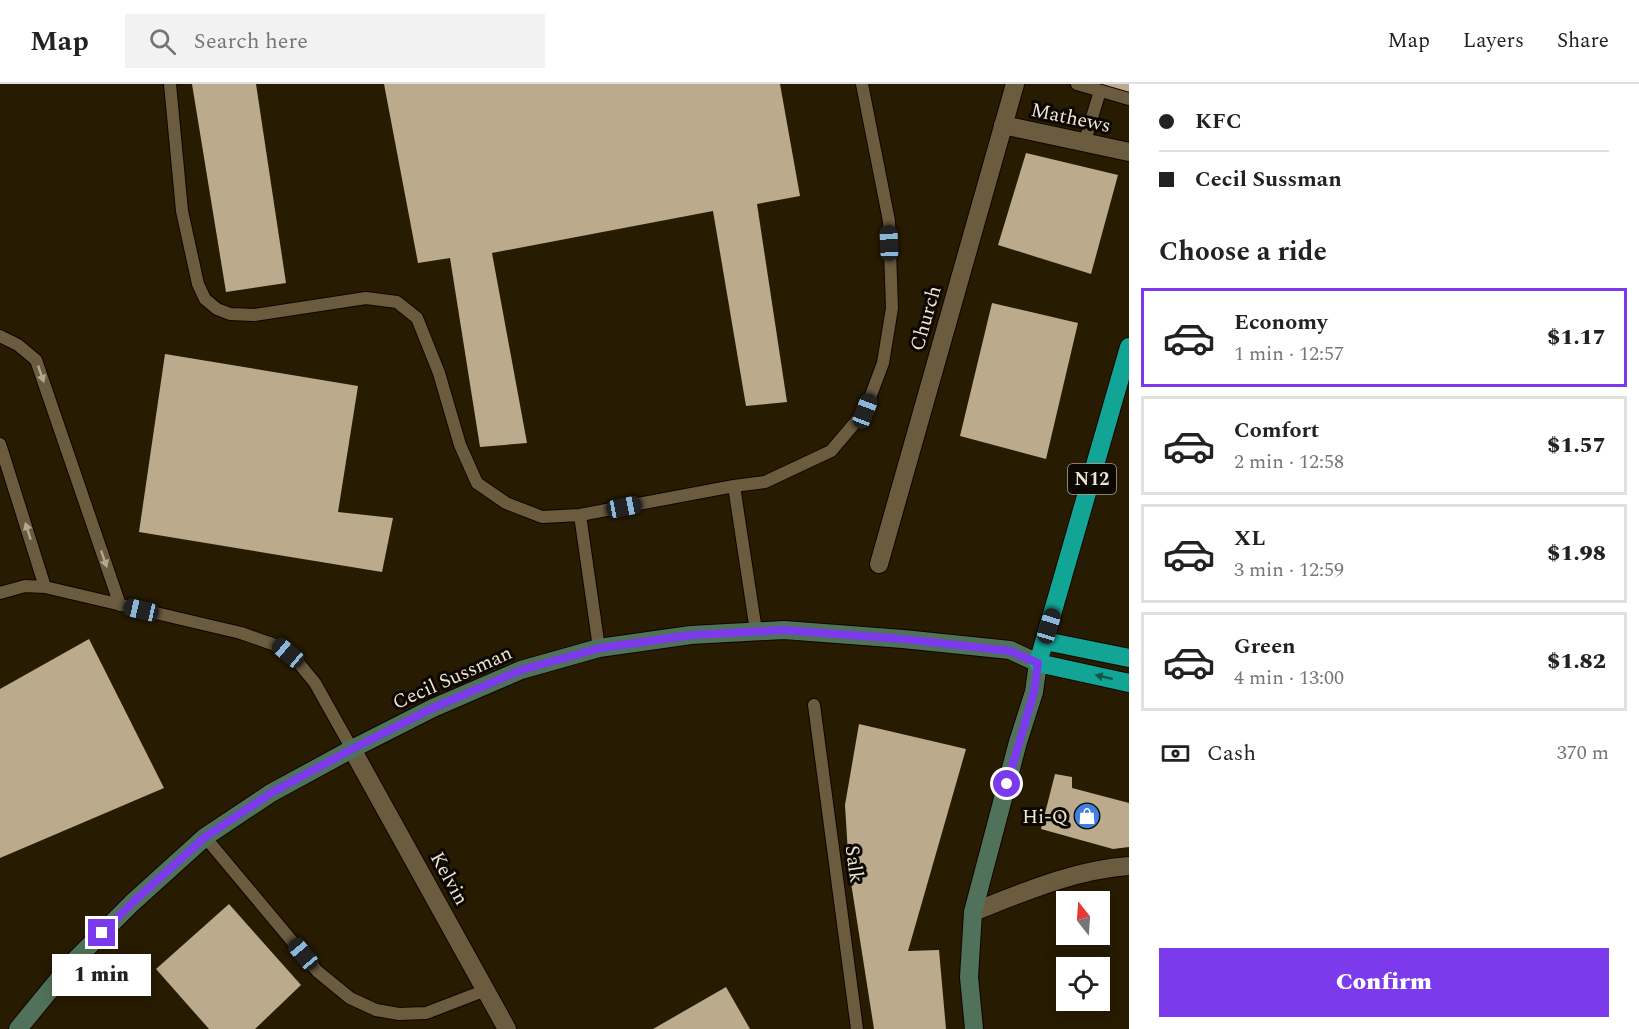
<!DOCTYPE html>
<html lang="en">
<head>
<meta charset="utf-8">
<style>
  body { margin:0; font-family:Spectral,serif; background:#f2f2f2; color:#222; height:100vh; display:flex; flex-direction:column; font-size:22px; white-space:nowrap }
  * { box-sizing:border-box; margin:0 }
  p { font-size:20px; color:#767676 }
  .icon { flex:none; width:33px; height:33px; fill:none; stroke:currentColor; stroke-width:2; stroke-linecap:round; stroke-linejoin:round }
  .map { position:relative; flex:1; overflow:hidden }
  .panel { display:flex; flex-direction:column; background:#fff; width:510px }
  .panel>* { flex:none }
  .hud { display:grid; align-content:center; height:132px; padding:0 30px; background:#fff }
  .needle { width:39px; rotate:343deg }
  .controls { position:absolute; left:1056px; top:807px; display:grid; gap:12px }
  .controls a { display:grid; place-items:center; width:54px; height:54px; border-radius:0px; background:#fff; box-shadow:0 3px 15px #0003; font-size:30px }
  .end { position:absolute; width:27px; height:27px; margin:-14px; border:8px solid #7c3aed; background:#fff; box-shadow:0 0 0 3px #fff }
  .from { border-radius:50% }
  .bubble { position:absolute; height:42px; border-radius:0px; background:#fff; box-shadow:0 3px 15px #0003; font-size:20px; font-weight:800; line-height:42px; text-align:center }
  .car { position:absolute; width:18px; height:36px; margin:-18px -9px; border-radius:8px; box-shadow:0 0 4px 2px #0007; background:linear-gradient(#222 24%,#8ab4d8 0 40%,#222 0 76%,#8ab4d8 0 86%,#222 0) }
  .hud b { display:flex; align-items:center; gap:21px; height:57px; font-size:22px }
  .hud b+b { border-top:2px solid #e0e0e0 }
  .hud i { width:15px; height:15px; background:#222 }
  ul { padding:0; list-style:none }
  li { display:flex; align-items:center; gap:18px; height:99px; margin:0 12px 9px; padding:0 18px; border:3px solid #e0e0e0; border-radius:0px }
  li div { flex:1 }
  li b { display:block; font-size:22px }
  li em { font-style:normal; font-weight:800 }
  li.on { border-color:#7c3aed }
  li>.icon { width:54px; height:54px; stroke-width:1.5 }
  h2 { padding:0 30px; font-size:27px; line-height:72px }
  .pay { display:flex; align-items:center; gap:15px; height:66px; padding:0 30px; font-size:22px }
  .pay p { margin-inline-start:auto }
  .action { display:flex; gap:12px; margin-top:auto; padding:12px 30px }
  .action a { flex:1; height:69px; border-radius:0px; background:#7c3aed; color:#fff; font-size:24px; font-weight:800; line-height:69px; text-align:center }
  header { display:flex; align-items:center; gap:36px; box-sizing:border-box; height:84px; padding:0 30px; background:#fff; border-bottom:2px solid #e0e0e0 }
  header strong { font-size:28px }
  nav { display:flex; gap:33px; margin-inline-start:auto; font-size:21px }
  .search { width:420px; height:54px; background:#f2f2f2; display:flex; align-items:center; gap:15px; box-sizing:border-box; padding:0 21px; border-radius:0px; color:#767676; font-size:22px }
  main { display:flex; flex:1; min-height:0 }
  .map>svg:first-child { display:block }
</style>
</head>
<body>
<header>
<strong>Map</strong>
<div class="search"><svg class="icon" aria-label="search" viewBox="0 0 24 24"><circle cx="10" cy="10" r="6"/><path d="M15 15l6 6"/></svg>Search here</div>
<nav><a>Map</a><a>Layers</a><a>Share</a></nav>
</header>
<main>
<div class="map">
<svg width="1129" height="945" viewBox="0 0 1129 945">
  <rect width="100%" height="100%" fill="#271b01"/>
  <path fill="#bbab8c" d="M192,0h64l30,199 -60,9z
    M384,0h396l20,112 -43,8 30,198 -41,4 -33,-195 -221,42 35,190 -47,4 -30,-189 -32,5z
    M1093,0h36v11z
    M1026,69l92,22 -27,99 -93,-29z
    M992,219l86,20 -32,136 -86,-23z
    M165,270l193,32 -20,126 55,6 -11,54 -243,-40z
    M89,555l75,149 -164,70v-169z
    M859,640l107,25 -58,202 31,-1 7,79h-72l-25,-159 -4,-65z
    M1055,690l17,3v11l57,15v44l-16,2 -72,-20z
    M229,820l72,81 -46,44h-46l-53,-60z
    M726,903l24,42h-97z"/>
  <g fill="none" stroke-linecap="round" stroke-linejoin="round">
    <g stroke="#100500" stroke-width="14">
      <path id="lane" d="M170,0l12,127 16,73 7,15 12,10 13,5 24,1 112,-17 31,4 20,16 22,55 21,72 17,38 29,20 36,14 38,-2 154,-29
        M1077,0l52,15
        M1084,60l16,-53
        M0,252l18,9 18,15 84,245
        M0,360l45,143
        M580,431l19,133
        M0,509l25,-7 20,1 196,46 37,13 19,15 18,22 37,66
        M756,547l-22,-145 31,-4 66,-31 34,-40 18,-48 9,-55 -3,-87 -27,-137
        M814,621l43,324
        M205,753l112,134 33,27 26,12 23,4 27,-1 60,-23"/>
    </g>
    <g stroke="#100500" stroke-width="20">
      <path id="street" d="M1003,41l126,27
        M879,480l136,-480
        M352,665l155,280
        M973,828c51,-20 101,-42 156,-46"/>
    </g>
    <g stroke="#100500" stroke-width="20">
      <path id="secondary" d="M18,945l54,-66 60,-60 73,-66 66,-44 81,-44 81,-41 88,-38 78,-22 92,-13 93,-5 119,9 107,11 28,13 -4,29 -16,50 -45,170 -4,65 5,52"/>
    </g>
    <g stroke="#100500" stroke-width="20">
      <path id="highway" d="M1129,263l-91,316 91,20
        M1045,557l84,17"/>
    </g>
    <use href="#lane" stroke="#6b5c40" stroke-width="12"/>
    <use href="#street" stroke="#6b5c40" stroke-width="18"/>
    <use href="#secondary" stroke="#50725a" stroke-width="18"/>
    <use href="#highway" stroke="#12a495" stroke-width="18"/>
  </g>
  <defs><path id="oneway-solid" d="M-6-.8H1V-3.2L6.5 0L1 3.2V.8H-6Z" transform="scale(1.5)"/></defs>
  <g fill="#b2a792">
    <use href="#oneway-solid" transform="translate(41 290) rotate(71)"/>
    <use href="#oneway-solid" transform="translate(28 447) rotate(-108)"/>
    <use href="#oneway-solid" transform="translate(104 475) rotate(71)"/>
  </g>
  <use fill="#0f564b" href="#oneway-solid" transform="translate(1104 593) rotate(-167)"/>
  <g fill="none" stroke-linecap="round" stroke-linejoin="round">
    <path stroke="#7c3aed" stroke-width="8" d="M102,849l30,-30 73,-66 66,-44 81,-44 81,-41 88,-38 79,-22 92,-13 92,-5 119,9 107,12 28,12 -4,29 -27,92"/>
  </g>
  <defs>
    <g id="shop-disc" transform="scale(1.35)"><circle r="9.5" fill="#3f7fe0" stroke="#0c0701"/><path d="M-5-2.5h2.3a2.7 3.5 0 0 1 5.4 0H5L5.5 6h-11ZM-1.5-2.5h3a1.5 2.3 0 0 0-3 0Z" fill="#fff"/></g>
  </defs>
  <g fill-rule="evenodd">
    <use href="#shop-disc" x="1087" y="732"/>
  </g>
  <g text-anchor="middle" stroke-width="6" stroke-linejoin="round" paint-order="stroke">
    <rect fill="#0c0701" stroke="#aaa295" stroke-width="1.5" x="1068" y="380" width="48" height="30" rx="4.5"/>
    <g font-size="18" font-weight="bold" fill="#ede5d5">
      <text x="1092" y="401">N12</text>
    </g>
    <g font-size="20" fill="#ede5d5" stroke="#0c0701">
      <text transform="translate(1071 33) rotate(12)" y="7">Mathews</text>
      <text transform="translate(925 234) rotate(-74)" y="7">Church</text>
      <text transform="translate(452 593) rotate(-24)" y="7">Cecil Sussman</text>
      <text transform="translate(855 780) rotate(82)" y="7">Salk</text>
      <text transform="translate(450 794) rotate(61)" y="7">Kelvin</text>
    </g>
    <g font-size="20" fill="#ede5d5" stroke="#0c0701" text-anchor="end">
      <text x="1068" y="739">Hi-Q</text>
    </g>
  </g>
</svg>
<div class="controls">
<a><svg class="needle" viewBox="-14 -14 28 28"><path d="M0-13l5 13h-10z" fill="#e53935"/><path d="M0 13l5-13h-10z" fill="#767676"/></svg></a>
<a><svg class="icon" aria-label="locate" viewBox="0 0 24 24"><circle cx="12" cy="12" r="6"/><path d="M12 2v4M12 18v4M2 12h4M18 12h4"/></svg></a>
</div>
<i class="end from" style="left:1007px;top:700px"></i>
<i class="end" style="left:102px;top:849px"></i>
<div class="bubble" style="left:52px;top:870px;width:99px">1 min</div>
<i class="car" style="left:889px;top:159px;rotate:358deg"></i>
<i class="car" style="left:865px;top:327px;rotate:21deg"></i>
<i class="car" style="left:624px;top:423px;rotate:79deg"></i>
<i class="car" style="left:141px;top:526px;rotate:283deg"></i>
<i class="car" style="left:1049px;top:542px;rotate:17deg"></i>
<i class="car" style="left:288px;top:569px;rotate:310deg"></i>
<i class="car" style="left:303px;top:870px;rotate:320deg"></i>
</div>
<section class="panel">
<div class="hud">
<b><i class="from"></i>KFC</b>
<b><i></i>Cecil Sussman</b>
</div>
<h2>Choose a ride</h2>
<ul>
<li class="on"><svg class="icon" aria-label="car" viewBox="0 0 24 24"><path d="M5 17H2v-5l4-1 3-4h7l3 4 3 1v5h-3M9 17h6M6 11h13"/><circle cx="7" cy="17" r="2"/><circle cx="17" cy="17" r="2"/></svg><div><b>Economy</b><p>1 min · 12:57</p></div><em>$1.17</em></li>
<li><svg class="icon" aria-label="car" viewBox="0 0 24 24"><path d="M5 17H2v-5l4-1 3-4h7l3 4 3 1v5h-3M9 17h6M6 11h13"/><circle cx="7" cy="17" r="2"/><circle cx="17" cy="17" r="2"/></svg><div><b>Comfort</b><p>2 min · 12:58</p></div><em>$1.57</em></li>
<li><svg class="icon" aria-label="car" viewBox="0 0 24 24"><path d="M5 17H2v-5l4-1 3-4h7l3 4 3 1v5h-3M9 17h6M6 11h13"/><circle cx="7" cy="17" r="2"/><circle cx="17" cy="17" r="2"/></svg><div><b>XL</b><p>3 min · 12:59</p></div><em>$1.98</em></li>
<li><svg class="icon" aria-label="car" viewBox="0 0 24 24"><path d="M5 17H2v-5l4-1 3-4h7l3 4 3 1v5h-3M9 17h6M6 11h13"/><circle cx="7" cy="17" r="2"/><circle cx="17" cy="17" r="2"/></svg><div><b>Green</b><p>4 min · 13:00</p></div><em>$1.82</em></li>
</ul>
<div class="pay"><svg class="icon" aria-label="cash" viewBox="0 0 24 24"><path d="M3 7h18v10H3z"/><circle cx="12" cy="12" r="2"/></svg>Cash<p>370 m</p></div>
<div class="action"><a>Confirm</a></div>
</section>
</main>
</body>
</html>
